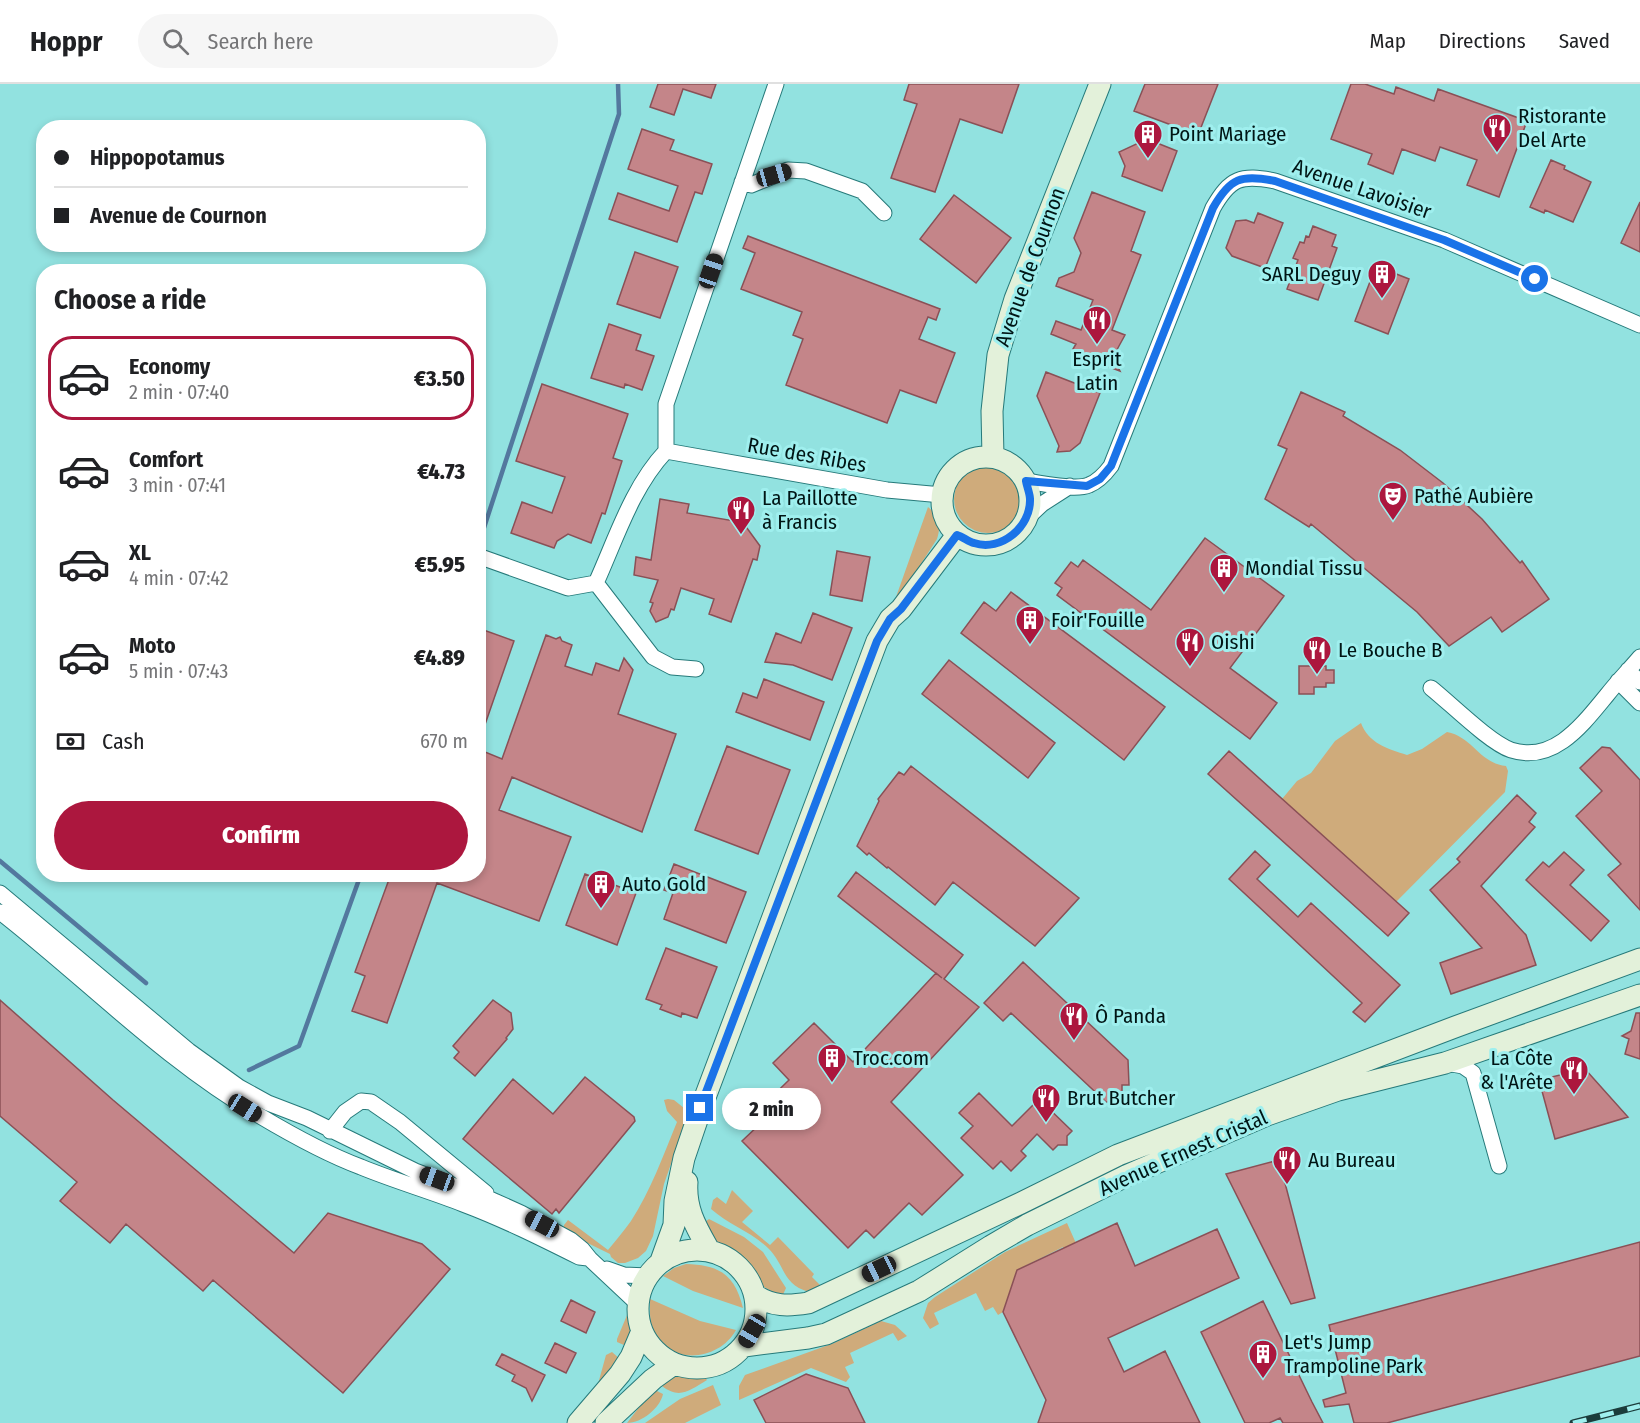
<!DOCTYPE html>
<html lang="en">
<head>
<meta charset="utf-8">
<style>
  body { margin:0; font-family:"Fira Sans Condensed",sans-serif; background:#f6f6f6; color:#202124; height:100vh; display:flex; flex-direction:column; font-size:22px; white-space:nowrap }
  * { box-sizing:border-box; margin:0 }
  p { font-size:20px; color:#757577 }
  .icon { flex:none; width:33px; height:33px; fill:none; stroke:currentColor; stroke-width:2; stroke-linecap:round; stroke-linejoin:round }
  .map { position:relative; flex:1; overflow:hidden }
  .panel { position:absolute; left:36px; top:180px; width:450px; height:618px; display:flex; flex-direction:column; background:#fff; border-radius:24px; box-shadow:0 3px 9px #0003 }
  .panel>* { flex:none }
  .top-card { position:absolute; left:36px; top:36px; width:450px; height:132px; border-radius:24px; box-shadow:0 3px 9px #0003; display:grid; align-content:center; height:132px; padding:0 18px; background:#fff }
  .end { position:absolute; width:27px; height:27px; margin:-14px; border:8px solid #1a73e8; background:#fff; box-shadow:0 0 0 3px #fff }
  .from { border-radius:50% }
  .bubble { position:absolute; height:42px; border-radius:21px; background:#fff; box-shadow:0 3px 9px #0003; font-size:20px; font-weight:800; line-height:42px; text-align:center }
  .car { position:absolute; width:18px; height:36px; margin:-18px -9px; border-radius:8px; box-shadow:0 0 4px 2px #0007; background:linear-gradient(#222 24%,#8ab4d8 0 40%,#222 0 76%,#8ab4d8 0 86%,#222 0) }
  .top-card b { display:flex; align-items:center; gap:21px; height:57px; font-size:22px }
  .top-card b+b { border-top:2px solid #e0e0e0 }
  .top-card i { width:15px; height:15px; background:#202124 }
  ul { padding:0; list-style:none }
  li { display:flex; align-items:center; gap:18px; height:84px; margin:0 12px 9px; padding:0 6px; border:3px solid transparent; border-radius:24px }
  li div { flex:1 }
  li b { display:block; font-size:22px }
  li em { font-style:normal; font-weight:800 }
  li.active { border-color:#ac173e }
  li>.icon { width:54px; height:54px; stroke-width:1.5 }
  h2 { padding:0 18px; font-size:27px; line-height:72px }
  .pay { display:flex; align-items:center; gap:15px; height:66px; padding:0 18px; font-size:22px }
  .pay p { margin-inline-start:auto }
  .button { display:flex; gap:12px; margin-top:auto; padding:12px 18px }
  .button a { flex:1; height:69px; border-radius:36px; background:#ac173e; color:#fff; font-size:24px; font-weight:800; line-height:69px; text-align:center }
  header { display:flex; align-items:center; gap:36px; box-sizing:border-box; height:84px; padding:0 30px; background:#fff; border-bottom:2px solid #e0e0e0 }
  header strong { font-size:28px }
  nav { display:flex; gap:33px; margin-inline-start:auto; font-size:21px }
  .search { width:420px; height:54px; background:#f6f6f6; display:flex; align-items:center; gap:15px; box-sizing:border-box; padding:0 21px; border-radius:33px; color:#757577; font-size:22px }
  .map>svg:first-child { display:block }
</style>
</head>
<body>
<header>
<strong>Hoppr</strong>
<div class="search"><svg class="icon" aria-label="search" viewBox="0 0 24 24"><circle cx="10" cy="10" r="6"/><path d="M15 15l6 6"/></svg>Search here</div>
<nav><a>Map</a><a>Directions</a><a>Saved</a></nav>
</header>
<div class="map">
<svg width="1640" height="1339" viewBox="0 0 1640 1339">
  <rect width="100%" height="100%" fill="#92e2e0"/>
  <path fill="#cfab7b" d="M954 415a34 34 0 1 1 68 0a34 34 0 1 1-68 0Z
    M928,423c12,10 13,19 9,32l-38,59 -3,-1z
    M1361,639c7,20 27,26 46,32l15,-6 25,-17c26,5 32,31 59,34l2,5 -3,21 -109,110 -114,-103 15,-18 14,-8 24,-32z
    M668,1015l6,1 15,12 -25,72 -11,52 -7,15 -8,7 -13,5h-7l-7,-6 -1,-3 -47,-23 1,-6 4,-5 40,30c8,-10 16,-19 23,-29 20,-31 32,-65 46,-99l-10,-11 -3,-11z
    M732,1106l21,21 -11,11 28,23 8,-8 36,37 -2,3 9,9 -12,6c-27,-8 -23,-25 -40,-43 -17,-17 -40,-24 -58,-40l2,-9 4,-3 9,7z
    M709,1135l35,18 19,15 23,36 -4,9 -20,-11 -17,-25 -13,-10 -20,-12 -11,-14z
    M1067,1139l27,61 -10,5 -21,-42 -46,23 -14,42 -5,3 -5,-8 -8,4 -9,-18 -42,20 5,11 -9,5 -7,-11 5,-15 7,-6 70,-45z
    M686,1180c34,1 49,11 57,44l-50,-17 -30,-15 11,-8z
    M650,1215l50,22 36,9c-17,31 -66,36 -82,2 -5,-10 -4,-22 -4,-33z
    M630,1224l3,14 -4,19 -5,4 -7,-3v-3z
    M881,1237l14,4 12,11 -9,5 -5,-8 -43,20 4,10 -9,4 5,10 -4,5 -35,-14 -72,32v-14l6,-11 89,-32z
    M612,1268l9,8 -23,24 8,-29z
    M682,1290l22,2 3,4c-17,10 -27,20 -45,6l1,-5 9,-5z
    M713,1301l8,20 -36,18h-40l35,-24z
    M653,1305l10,5c-3,14 -21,29 -36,29z"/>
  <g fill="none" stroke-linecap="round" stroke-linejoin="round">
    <path stroke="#53789e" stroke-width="4.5" d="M479,459l140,-429 -1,-30
      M0,777l146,122
      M249,986l50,-24 62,-172"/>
  </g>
  <path fill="#c48589" stroke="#8a5056" stroke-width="1.5" d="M658,0h58l-5,14 -28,-9 -9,26 -24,-8z
    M909,0h110l-17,49 -42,-14 -25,73 -44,-14 26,-74 -13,-4z
    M1145,0h73l-20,51 -64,-24z
    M1351,0h14l29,10 2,-7 38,14 4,-12 89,32 -28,76 -32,-12 10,-25 -37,-13 -5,14 -33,-12 -9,25 -25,-10 4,-10 -41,-15z
    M642,45l32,11 -4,10 42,14 -10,30 -7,-2 -18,50 -68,-23 9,-26 51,18 9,-25 -50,-17z
    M1147,55l30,12 -15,40 -40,-15 3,-10 -6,-14z
    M1551,76l14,6 -1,3 27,13 -18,40 -28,-12 -1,3 -14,-6z
    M1092,108l53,20 -14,39 10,4 -29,75 13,5 -12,22 7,14 -42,-16 -5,-6 3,-5 -25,-10 5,-13 25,9 12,-30 -37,-14 3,-8 15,-6 7,-19 -7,-15z
    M954,111l57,43 -35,45 -56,-44z
    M1640,118v50l-19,-9z
    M1258,129l25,10 -18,45 -33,-12 -6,-8 10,-27 10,-1 8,3z
    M1313,142l23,9 -4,11 5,2 -19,52 -31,-11 11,-29 -5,-2 7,-16 4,1 2,-7 3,1z
    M748,152l192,73 -4,11 -8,-3 -9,22 36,14 -19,50 -36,-13 -13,33 -101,-38 17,-46 -10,-4 9,-23 -61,-23 14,-36 -12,-5z
    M635,168l43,15 -18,51 -43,-14z
    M1376,182l33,13 -21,55 -33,-13z
    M609,240l32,11 -5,15 18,6 -12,34 -17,-6 -1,4 -33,-10z
    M1046,288l54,21 -20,50 -10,8 -13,1 2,-6 -22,-50z
    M542,300l86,30 -15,44 9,3 -17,53 -3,-1 -11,30 -23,-9 -11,7 -3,7 -43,-15 11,-31 30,11 13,-36 -49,-16z
    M1301,308l44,20 -2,4 57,34 43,33 39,36 38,44 2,-2 27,38 -47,33 -11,-15 -42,29 -32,-34 -106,-88 -2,3 -44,-28 22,-50 -9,-4z
    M660,415l29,5 -2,9 47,8 2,-8 24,33 -3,14 -4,-1 -22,63 -22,-8 5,-15 -33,-11 -7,22 -3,-1 -3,8 -12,5 -6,-11 3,-8 -3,-1 8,-22 -24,-5 2,-18 15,3z
    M1205,454l79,58 -54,72 47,35 -27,36 -193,-144 5,-7 -7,-5 16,-21 7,5 5,-7 68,50z
    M837,467l33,6 -8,44 -32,-6z
    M1011,508l154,115 -41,53 -163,-127 23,-31 12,9z
    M813,529l39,15 -20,52 -39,-15 -28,-3 11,-29 25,10z
    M478,544l36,13 -34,98 -2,-1z
    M546,551l10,4 4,-2 2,4 10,4 -7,21 27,9 4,-12 23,8 5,-13 9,12 -15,44 58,20 -34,98 -130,-55 -13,33 72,27 -32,84 -102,-38 -50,140 -35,-12 13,-35 -10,-4 36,-98h87v-125l24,10z
    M949,576l106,83 -27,35 -106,-84z
    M1299,582h27v4h8v13h-8v4h-12v7h-15z
    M764,595l60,23 -14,38 -74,-28 7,-19 14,5z
    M727,662l63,24 -32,84 -63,-24z
    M1602,663l8,1 30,32v130l-32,-35 13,-11 -45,-48 26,-25 -22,-23z
    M1229,667l180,162 -21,23 -180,-162z
    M911,682l168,132 -44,48 -82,-64 -18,23 -47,-38 -1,1 -18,-15 -2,2 -10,-9 22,-45 -1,-2 21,-27 5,3z
    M1517,711l19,18 -7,9 6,5 -54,59 45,49 10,30 -85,29 -11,-31 42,-15 -52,-58 30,-28 -3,-3z
    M1255,767l15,14 -13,14 41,38 13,-14 89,82 -35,37 -12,-10 9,-9 -133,-124z
    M1564,768l20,18 -14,15 39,36 -18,20 -65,-61 17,-18 6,5z
    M674,780l72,28 -20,51 -62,-24 9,-26 -9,-3z
    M856,788l107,83 -19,24 35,28 -88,95 72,73 -41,40 -13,-12 -35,35 -8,-8 -18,18 -106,-107 19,-18 -8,-8 36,-35 -16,-17 41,-40 39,39 83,-89 6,5 -104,-82z
    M585,790l51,19 -19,52 -51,-20z
    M666,864l51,19 -20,51 -15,-5 -1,4 -21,-8 2,-4 -16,-6z
    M1023,878l105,98 1,25h-7v16l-16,1 -95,-89 -8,8 -19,-18z
    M0,916l113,100 181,153 34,-40 94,31 28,25 -107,124 -130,-113 -10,11 -77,-67 -16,19 -50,-42 17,-19 -77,-66z
    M493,916l18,13 2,16 -7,9 1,1 -32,37 -21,-18 5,-6 -6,-6z
    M1636,929h4v46l-15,-5 4,-15 -7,-3 9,-5z
    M1585,985l43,48 -73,22 -16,-59z
    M585,993l49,40 1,4 -76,92 -3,-4 -4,5 -89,-75 50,-60 40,35z
    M979,1009l33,33 27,-27 33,32 -5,5v9h-9l-5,5 -16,-16 -16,17 5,5 -15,15 -10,-10 -8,8 -32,-31 12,-12 -14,-13z
    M1279,1076l36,138 -24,6 -65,-130z
    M1117,1139l18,43 82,-37 22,49 -131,60 16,34 41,-21 35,72h-162l8,-23 -43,-88 14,-42z
    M1640,1158v114l-253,67h-33l-5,-19 -24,3 -2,-7 23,-7 -17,-68z
    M571,1216l24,12 -9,21 -25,-12z
    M1263,1217l49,101 11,21h-40l-3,-5 -11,5h-24l-44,-91z
    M555,1259l21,10 -10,20 -21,-10z
    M502,1270l43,21 -13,26 -6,-13 -14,-7 3,-6 -19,-10z
    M806,1290l42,14 17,35h-99l-12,-23z"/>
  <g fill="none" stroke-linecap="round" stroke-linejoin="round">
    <g stroke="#267a7a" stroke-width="17">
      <path id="street" d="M742,98l9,3 37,-15 18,1 56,20 22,22
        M666,367l221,39 55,5
        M1026,397c15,2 49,10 63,4 10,-4 16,-11 22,-19l102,-258c17,-30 28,-34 62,-27l169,59 196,85
        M1026,435l16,-15 28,-18
        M478,472l90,32 28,-5
        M596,499c20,-44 36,-96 70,-132v-47l110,-320
        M596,499l57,74 19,10 24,2
        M1628,586l12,12
        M1618,597l22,22
        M1431,604c19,15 59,55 80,62 43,14 72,-26 96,-55 10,-13 22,-25 33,-38
        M0,809l189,158 50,36 29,16 39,15 108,53 77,29 29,13 50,27 11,9 8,10 48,45
        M0,828c87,68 164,148 260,204 32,19 66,38 101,51 34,14 69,24 102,37 40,15 78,34 116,53l9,1
        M1446,979l17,3 10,7 26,93
        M330,1047l15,-19 16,-11 10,1 29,20 86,71
        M607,1185l17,6 24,1"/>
    </g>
    <g stroke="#267a7a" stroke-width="23">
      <path id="secondary" d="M993,373l-1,-46 6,-56 17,-56 85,-215
        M942 417a44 44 0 1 1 88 0a44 44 0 1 1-88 0Z
        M687,1098c-2,27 9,45 22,68
        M638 1225a59 59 0 1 1 118 0a59 59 0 1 1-118 0Z
        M661,1177l13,-36 1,-24 9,-43 17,-50 176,-467 13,-22 11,-10 56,-74
        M755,1211c17,12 34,11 53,8l213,-100 97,-48 337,-128 185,-68
        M744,1262l64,-8 18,-4 93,-43 72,-45 36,-21 99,-49 141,-61 71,-25 107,-27 195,-68
        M578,1339l42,-49 11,-17 11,-26
        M606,1339l47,-44 21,-15"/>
    </g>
    <use href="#street" stroke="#fff" stroke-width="15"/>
    <use href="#secondary" stroke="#e3f1da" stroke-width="21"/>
    <g stroke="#1b3c3b" stroke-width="7">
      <path id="rail" d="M1573,1339l67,-17"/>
    </g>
    <use href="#rail" stroke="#9fefee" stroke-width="4.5" stroke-dasharray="14" stroke-linecap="butt"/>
  </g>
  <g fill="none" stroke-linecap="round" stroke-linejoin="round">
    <path stroke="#1a73e8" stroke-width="8" d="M700,1024l177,-467 13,-22 11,-10 56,-74c6,2 12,7 17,8 27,9 57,-16 56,-44 0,-5 -3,-12 -4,-18l61,5 13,-7 11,-13 102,-258c17,-30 28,-34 62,-27l169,59 91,39"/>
  </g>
  <defs>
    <g id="restaurant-pin" transform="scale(1.5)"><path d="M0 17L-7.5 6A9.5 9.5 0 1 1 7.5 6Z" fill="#ac173e" stroke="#9fefee"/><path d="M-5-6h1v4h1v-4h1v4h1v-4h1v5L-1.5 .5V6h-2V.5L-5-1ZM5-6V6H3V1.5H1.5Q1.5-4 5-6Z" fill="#fff"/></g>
    <g id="building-pin" transform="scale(1.5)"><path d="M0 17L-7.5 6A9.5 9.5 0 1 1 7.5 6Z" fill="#ac173e" stroke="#9fefee"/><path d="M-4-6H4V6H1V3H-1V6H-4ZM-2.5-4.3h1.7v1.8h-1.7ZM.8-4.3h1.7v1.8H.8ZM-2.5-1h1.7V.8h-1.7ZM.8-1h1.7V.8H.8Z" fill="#fff"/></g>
    <g id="theatre-pin" transform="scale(1.5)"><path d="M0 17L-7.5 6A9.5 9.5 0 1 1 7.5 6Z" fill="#ac173e" stroke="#9fefee"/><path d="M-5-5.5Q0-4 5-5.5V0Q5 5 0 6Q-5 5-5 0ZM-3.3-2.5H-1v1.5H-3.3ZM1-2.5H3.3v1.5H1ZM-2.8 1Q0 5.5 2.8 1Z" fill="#fff"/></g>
  </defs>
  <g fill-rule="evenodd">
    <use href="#restaurant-pin" x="1497" y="44"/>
    <use href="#building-pin" x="1148" y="50"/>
    <use href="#building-pin" x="1382" y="190"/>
    <use href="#restaurant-pin" x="1097" y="236"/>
    <use href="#theatre-pin" x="1393" y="412"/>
    <use href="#restaurant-pin" x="741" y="426"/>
    <use href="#building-pin" x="1224" y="484"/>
    <use href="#building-pin" x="1030" y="536"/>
    <use href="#restaurant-pin" x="1190" y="558"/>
    <use href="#restaurant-pin" x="1317" y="566"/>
    <use href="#building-pin" x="601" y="800"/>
    <use href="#restaurant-pin" x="1074" y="932"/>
    <use href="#building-pin" x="832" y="974"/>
    <use href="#restaurant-pin" x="1574" y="986"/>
    <use href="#restaurant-pin" x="1046" y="1014"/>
    <use href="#restaurant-pin" x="1287" y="1076"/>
    <use href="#building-pin" x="1263" y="1270"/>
  </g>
  <g text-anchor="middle" stroke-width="6" stroke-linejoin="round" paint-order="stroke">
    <g font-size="21" fill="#001515" stroke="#9fefee" text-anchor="start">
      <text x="1518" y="39">Ristorante<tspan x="1518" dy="24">Del Arte</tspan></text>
      <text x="1169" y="57">Point Mariage</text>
      <text x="1361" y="197" text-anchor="end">SARL Deguy</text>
      <text x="1097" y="282" text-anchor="middle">Esprit<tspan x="1097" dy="24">Latin</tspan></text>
      <text x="1414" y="419">Pathé Aubière</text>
      <text x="762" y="421">La Paillotte<tspan x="762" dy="24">à Francis</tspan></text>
      <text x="1245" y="491">Mondial Tissu</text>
      <text x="1051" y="543">Foir'Fouille</text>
      <text x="1211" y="565">Oishi</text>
      <text x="1338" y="573">Le Bouche B</text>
      <text x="622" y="807">Auto Gold</text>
      <text x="1095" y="939">Ô Panda</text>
      <text x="853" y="981">Troc.com</text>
      <text x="1553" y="981" text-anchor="end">La Côte<tspan x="1553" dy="24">&amp; l'Arête</tspan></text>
      <text x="1067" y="1021">Brut Butcher</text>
      <text x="1308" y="1083">Au Bureau</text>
      <text x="1284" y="1265">Let's Jump<tspan x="1284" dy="24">Trampoline Park</tspan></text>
    </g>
    <g font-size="21" fill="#001515" stroke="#9fefee">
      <text transform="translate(1362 105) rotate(19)" y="7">Avenue Lavoisier</text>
      <text transform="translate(1030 183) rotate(-70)" y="7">Avenue de Cournon</text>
      <text transform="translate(807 371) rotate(10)" y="7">Rue des Ribes</text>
      <text transform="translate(1183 1069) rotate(-24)" y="7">Avenue Ernest Cristal</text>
    </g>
  </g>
</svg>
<i class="end from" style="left:1535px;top:195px"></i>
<i class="end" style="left:700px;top:1024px"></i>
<div class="bubble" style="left:722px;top:1004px;width:99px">2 min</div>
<i class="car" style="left:774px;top:91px;rotate:74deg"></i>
<i class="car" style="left:711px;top:187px;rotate:19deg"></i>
<i class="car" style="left:245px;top:1024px;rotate:122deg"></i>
<i class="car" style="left:437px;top:1095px;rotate:290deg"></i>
<i class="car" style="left:542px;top:1140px;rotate:298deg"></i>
<i class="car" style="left:879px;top:1185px;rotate:245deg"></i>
<i class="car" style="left:752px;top:1247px;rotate:210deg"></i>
<div class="top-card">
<b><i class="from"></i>Hippopotamus</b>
<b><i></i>Avenue de Cournon</b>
</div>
<section class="panel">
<h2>Choose a ride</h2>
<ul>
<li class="active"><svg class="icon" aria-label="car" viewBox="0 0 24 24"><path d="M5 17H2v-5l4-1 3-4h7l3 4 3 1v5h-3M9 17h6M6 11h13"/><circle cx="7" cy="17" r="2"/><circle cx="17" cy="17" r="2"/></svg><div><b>Economy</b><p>2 min · 07:40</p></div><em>€3.50</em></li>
<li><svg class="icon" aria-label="car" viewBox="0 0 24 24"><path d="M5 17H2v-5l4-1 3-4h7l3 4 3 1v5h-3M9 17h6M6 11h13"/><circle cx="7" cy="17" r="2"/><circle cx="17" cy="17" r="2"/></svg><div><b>Comfort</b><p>3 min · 07:41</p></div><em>€4.73</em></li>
<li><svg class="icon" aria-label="car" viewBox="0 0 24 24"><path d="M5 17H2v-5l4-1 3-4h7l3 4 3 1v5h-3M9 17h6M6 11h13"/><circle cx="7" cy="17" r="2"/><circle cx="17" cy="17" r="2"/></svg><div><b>XL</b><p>4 min · 07:42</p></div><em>€5.95</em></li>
<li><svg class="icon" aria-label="car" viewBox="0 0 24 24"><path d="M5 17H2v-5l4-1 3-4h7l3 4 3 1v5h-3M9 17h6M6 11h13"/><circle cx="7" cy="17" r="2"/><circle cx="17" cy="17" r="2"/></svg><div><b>Moto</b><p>5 min · 07:43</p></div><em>€4.89</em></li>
</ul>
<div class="pay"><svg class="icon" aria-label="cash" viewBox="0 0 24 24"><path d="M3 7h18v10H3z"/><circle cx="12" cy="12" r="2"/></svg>Cash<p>670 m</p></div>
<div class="button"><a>Confirm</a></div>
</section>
</div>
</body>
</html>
